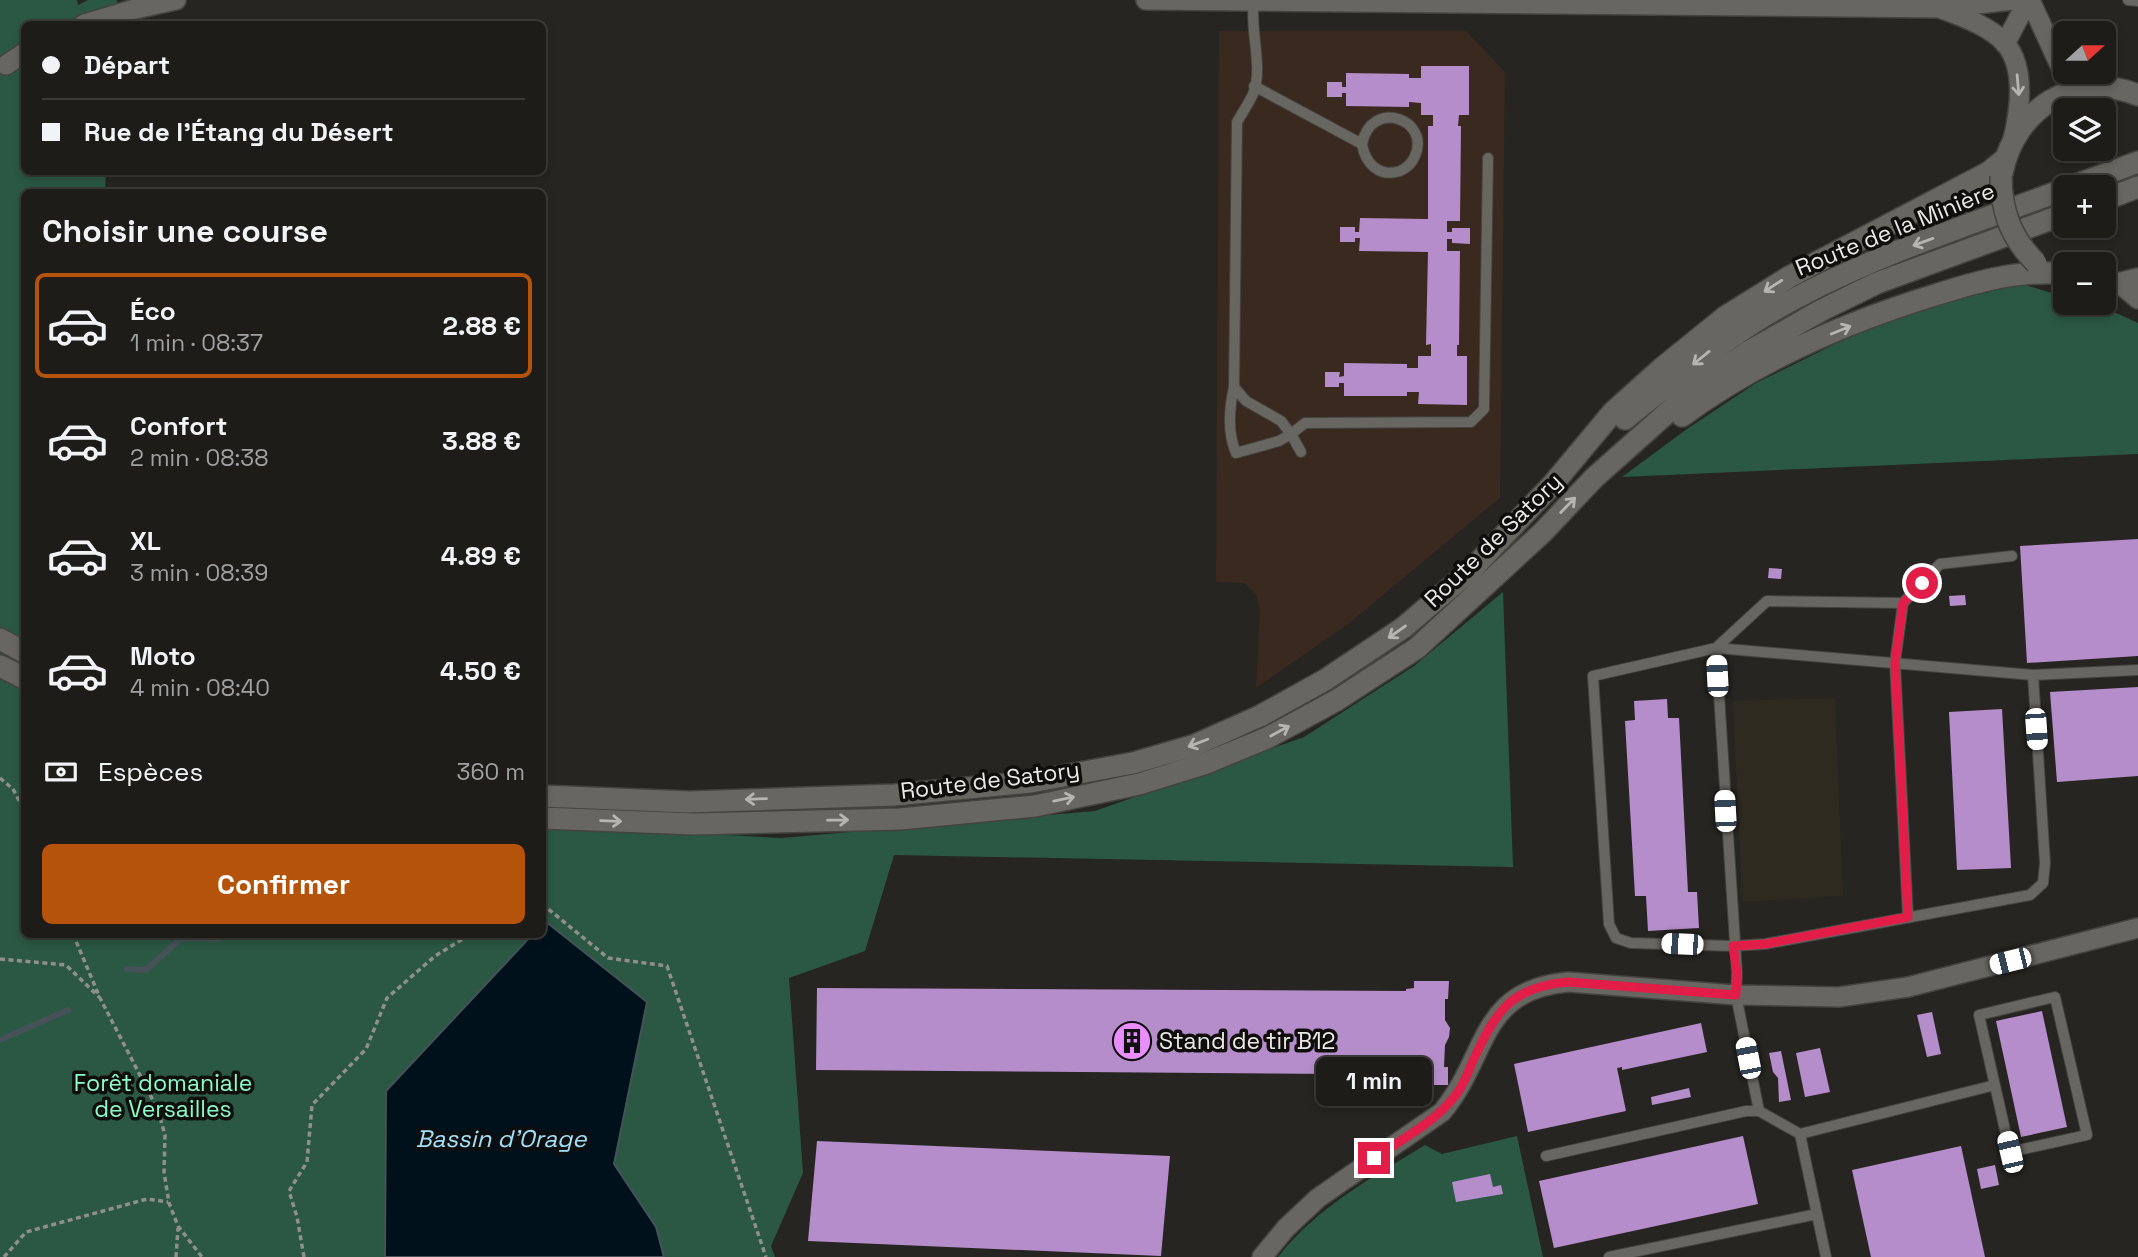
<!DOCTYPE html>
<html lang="fr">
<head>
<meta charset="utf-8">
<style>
  body { margin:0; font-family:"Space Grotesk",sans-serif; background:#252522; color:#f1f3f6; height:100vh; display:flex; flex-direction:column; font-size:26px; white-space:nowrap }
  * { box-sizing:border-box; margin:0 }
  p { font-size:23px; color:#a0a1a2 }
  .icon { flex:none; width:38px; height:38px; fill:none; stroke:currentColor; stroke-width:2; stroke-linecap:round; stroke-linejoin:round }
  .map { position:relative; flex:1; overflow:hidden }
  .side { position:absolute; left:21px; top:189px; width:525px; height:749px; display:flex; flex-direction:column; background:#1d1c19; border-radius:10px; box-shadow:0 4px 10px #0003,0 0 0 2px #3b3a38 }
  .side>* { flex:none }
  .banner { position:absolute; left:21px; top:21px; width:525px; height:154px; border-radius:10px; box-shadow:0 4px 10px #0003,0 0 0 2px #3b3a38; display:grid; align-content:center; height:154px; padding:0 21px; background:#1d1c19 }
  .needle { width:46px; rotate:69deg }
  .fabs { position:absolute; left:2053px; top:21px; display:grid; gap:14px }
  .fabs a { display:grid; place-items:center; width:63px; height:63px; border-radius:10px; background:#1d1c19; box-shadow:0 4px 10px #0003,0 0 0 2px #3b3a38; font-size:35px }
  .end { position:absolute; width:32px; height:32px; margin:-16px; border:9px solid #e11d48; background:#fff; box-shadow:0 0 0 4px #fff }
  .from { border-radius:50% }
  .bubble { position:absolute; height:49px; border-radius:10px; background:#1d1c19; box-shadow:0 4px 10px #0003,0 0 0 2px #3b3a38; font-size:23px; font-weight:800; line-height:49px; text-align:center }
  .car { position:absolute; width:21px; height:42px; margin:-21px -10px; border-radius:9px; box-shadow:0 0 5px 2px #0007; background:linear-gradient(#fff 24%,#345 0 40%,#fff 0 76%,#345 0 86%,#fff 0) }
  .banner b { display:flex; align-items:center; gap:24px; height:66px; font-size:26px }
  .banner b+b { border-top:2px solid #3b3a38 }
  .banner i { width:18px; height:18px; background:#f1f3f6 }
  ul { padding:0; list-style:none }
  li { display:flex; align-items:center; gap:21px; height:105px; margin:0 14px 10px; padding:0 7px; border:4px solid transparent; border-radius:10px }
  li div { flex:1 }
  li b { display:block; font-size:26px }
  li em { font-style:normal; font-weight:800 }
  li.active { border-color:#b45309 }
  li>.icon { width:63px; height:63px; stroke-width:1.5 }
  h2 { padding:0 21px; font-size:32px; line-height:84px }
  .pay { display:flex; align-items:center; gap:18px; height:77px; padding:0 21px; font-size:26px }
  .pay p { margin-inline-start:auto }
  .action { display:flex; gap:14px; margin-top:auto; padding:14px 21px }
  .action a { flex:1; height:80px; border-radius:10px; background:#b45309; color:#fff; font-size:28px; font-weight:800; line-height:80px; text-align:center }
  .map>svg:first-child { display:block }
</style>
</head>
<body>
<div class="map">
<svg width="2138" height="1257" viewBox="0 0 2138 1257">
  <rect width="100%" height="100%" fill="#272521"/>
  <path fill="#39291e" d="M1219,31h247l39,41 -5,426 -152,126 -92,64 4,-77 -4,-16 -11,-12 -29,-1z"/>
  <path fill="#2f2a20" d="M1835,698l8,198 -101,6 -9,-201z"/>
  <path fill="#2a5843" d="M0,0h77l1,5 10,-5h29l-2,24h-91v148h82l-1,20h-81v742h518l1,-113 73,8 165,9 314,-27 209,-74 110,-71 89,-74 10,275 -619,-12 -29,96 -76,27 14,195 -32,73 4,11h-775z
    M2022,284l43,13v6c27,0 49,8 73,20v131l-516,23 65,-48 69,-46 79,-39 78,-34z
    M1517,1136l26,121h-265c39,-50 95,-80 147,-112l17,9z"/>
  <path fill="#00111b" stroke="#465258" stroke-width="2" d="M545,921l102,81 -33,162 42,63 8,30h-279l1,-166 146,-156 10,-1z"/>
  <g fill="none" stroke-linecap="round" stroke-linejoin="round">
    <path stroke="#465258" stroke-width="6" d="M127,969l19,1 33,-30 7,-2 30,1 24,-5
      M0,1040l68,-30"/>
  </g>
  <path fill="#b58dcb" d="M1421,66h48v49h-10l-1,11h3l-1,95h-13v11h5v-4h18v16l-18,-1v-4h-5v12h13l-1,94h-2v11h10v49l-49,-1 1,-12h-12v4h-63v-13h-5v4h-14v-15h15l-1,5 5,-1v-13l63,1v4h11v-12h13v-12l-5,1 2,-93 -69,-1 1,-13h-5v4h-15v-15h15v5h4l1,-14 68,1v-93h5v-11h-12v-12l-12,-1v5l-63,-1v-13h-4v4h-15v-15h15v5h4v-14l63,1v4h12z
    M2138,539v117l-111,7 -7,-117z
    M1769,568l13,1 -1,10 -13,-1z
    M1965,595l1,10 -16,1 -1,-10z
    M2138,687v89l-81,6 -7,-90z
    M1667,699l1,19h11l9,174h9l2,36 -51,3 -2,-35h-11l-10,-175 10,-1 -1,-19z
    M2002,709l9,159 -54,2 -8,-158z
    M1414,981h35l-1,18h-3v21l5,8 -1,9 -4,8 -1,22h4v18h-19v12l-16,-1v-4h-9v10h-10v-10l-54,-1v-17l-524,-4 1,-82 589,3v-2l8,-1z
    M2042,1011l25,116 -46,10 -25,-116z
    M1932,1012l9,42 -14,3 -10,-42z
    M1701,1023l6,29 -85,18v-3l-5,1 9,43 -98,21 -14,-68z
    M1820,1048l10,44 -25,5 -9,-44z
    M1781,1051l10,49 -12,2 -1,-24 -5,-6 -4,-19z
    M1689,1088l2,9 -39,8 -1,-8z
    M1743,1136l15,68 -204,44 -15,-67z
    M817,1141l353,15 -9,100 -353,-15z
    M1961,1146l24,111h-114l-19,-87z
    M1995,1165l4,20 -18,4 -4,-20z
    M1490,1174l3,13 8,-2 2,9 -47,8 -4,-20z"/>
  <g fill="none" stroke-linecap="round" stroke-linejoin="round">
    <g stroke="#44433f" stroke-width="12">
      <path id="service" d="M2128,0l10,1
        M1254,86l108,58c9,-46 69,-25 53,12 -3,7 -8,12 -15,15 -21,7 -35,-8 -38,-27
        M1234,387l3,-265c5,-9 12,-19 16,-28 11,-27 -4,-65 1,-93
        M1301,452l-10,-18 -12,7 -43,12c-9,-21 -7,-44 -2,-66l12,14 35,20 10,13 14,-11 166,-1 13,-13 4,-251
        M2033,675l12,188 -2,20 -13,12 -265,49 -32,2 -102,-3 -15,-5 -7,-14 -16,-248 123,-28 317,27 105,-5
        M1908,917l-13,-254 8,-60 37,-39 72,-8
        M2055,997l32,138 -77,17 -31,-137z
        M1759,1111l-23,-116 1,-22 -21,-325 51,-47 136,2
        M1546,1156l200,-45h13l41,23
        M1609,1257l208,-43
        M1826,1257l-26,-123 195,-49"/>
    </g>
    <g stroke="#44433f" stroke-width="22">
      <path id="minor" d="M1146,0l796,8 71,-8
        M2030,0l32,70 14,13 16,4
        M1942,9c21,8 47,17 63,34 21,25 15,67 8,96
        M84,24l47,-14 45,-10
        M2005,44l23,-44
        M6,65l18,-12
        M2121,285l17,14
        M1262,1257l24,-29 32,-30 124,-86c47,-56 36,-122 126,-130l168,13 103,2 69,-10 230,-59"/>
    </g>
    <g stroke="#44433f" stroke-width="24">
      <path id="secondary" d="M2002,173c13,-64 72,-103 136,-78
        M2070,187l68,-25
        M2104,200l34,-13
        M2104,287l34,-8
        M1682,416c75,-55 165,-94 253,-121 38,-12 75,-23 115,-22
        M1625,419c54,-43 107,-87 169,-120 86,-46 180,-76 271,-110
        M0,639l24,13
        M0,666l24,12
        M542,796l147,6 205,-7 137,-13 102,-19 62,-18 65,-29 65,-36 78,-52 67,-57 83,-87 60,-72 49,-44 63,-51 64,-40 200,-105 16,-13
        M542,818l152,6 206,-5 135,-13 104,-22 65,-20 63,-26 70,-38 80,-52 126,-116 51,-54 101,-90 53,-36 74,-42 55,-27 188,-69"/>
    </g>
    <path stroke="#908f8b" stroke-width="3.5" stroke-dasharray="5 3.5" stroke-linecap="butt" d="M2054,291l11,7
      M0,778l13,11 11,21
      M542,912l5,-4 61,50 59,8 99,291
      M73,934l27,64 58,112 7,25 -1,37 5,31 9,23 24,31
      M0,959l66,6 33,32
      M4,1257l22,-25 121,-33 21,3
      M176,1257l2,-29
      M304,1257l-7,-40 -8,-26 18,-29 5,-57 54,-56 21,-51 48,-42 36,-22"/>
    <use href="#service" stroke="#686661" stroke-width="10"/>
    <use href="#minor" stroke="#686661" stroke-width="19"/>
    <use href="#secondary" stroke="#686661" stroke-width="21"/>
    <g stroke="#44433f" stroke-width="24" stroke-linecap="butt">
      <path id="secondary-bridge" d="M2001,176c0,35 10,62 35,87"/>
    </g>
    <use href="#secondary-bridge" stroke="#686661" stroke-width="21"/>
  </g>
  <defs><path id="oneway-shaft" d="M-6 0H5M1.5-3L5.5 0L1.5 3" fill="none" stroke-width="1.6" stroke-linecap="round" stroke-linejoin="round" transform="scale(1.75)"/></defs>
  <g stroke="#b6b5b1">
    <use href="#oneway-shaft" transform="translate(2018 85) rotate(85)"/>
    <use href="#oneway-shaft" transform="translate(1923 242) rotate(160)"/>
    <use href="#oneway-shaft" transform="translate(1773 286) rotate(147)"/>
    <use href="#oneway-shaft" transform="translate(1841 330) rotate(-22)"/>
    <use href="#oneway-shaft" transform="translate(1701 358) rotate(141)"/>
    <use href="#oneway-shaft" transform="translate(1568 505) rotate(-46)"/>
    <use href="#oneway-shaft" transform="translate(1397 632) rotate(145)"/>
    <use href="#oneway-shaft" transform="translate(1280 731) rotate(-29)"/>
    <use href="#oneway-shaft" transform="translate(1198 743) rotate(159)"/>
    <use href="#oneway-shaft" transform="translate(756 799) rotate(178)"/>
    <use href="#oneway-shaft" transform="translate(1064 799) rotate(-12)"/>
    <use href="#oneway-shaft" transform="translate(838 820) rotate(-1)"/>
    <use href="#oneway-shaft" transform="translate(611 821) rotate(2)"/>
  </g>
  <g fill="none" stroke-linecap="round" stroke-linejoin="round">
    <path stroke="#e11d48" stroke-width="9" d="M1374,1158c28,-19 60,-35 81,-62 8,-9 12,-22 17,-33 23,-50 37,-76 96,-81l168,13 1,-22 -4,-27 32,-2 143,-27 -13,-254 8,-60 19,-20"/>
  </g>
  <defs>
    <g id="building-disc" transform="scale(2.0125)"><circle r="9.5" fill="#e88eff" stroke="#0f0e0c"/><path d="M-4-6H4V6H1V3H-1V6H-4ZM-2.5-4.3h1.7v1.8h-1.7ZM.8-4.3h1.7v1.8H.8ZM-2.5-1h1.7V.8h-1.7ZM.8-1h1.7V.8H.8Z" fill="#111"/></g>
  </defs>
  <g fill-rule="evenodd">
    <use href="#building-disc" x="1132" y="1041"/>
  </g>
  <g text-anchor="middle" stroke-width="7" stroke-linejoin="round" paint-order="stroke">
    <g font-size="23" fill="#eae9e6" stroke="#0f0e0c">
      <text transform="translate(1895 229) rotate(-22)" y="8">Route de la Minière</text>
      <text transform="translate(1493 540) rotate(-44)" y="8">Route de Satory</text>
      <text transform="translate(990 780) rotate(-7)" y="8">Route de Satory</text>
    </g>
    <g font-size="23" fill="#eae9e6" stroke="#0f0e0c" text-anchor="start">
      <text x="1159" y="1049">Stand de tir B12</text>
    </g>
    <g font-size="23" fill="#8afcc8" stroke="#0f0e0c">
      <text x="163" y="1091">Forêt domaniale<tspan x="163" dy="26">de Versailles</tspan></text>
    </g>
    <g font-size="24" font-style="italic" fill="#9ee0fc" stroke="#0f0e0c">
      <text x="501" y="1147">Bassin d'Orage</text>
    </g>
  </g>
</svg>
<div class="fabs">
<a><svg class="needle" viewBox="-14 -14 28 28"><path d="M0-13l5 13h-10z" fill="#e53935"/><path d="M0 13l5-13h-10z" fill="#a0a1a2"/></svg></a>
<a><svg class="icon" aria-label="layers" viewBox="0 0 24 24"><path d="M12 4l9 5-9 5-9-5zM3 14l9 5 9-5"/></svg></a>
<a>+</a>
<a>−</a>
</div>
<i class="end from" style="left:1922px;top:583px"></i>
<i class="end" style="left:1374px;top:1158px"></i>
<div class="bubble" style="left:1316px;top:1057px;width:116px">1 min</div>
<i class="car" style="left:1717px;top:676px;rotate:357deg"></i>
<i class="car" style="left:2036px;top:729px;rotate:176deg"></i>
<i class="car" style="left:1725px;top:811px;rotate:357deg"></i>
<i class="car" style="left:1682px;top:944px;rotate:272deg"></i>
<i class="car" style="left:2010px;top:961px;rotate:256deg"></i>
<i class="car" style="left:1748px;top:1058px;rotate:349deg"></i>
<i class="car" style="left:2010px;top:1152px;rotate:347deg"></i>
<div class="banner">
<b><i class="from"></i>Départ</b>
<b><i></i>Rue de l'Étang du Désert</b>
</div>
<section class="side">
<h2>Choisir une course</h2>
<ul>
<li class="active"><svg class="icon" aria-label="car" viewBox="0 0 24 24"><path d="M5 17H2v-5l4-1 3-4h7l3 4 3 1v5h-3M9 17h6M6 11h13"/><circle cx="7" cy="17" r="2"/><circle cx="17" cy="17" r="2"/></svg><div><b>Éco</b><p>1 min · 08:37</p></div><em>2.88 €</em></li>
<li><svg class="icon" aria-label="car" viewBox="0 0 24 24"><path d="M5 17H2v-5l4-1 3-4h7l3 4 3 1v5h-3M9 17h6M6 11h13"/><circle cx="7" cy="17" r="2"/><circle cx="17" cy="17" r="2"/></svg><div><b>Confort</b><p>2 min · 08:38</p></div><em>3.88 €</em></li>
<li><svg class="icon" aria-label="car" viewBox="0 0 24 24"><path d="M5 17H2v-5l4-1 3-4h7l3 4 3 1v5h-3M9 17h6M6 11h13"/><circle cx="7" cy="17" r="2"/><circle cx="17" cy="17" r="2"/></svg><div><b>XL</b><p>3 min · 08:39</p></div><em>4.89 €</em></li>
<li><svg class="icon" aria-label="car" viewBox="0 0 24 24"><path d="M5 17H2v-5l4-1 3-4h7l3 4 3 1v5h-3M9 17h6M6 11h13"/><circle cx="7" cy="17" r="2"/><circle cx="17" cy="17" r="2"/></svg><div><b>Moto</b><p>4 min · 08:40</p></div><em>4.50 €</em></li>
</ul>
<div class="pay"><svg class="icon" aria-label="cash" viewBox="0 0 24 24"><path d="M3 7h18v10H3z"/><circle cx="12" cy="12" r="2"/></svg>Espèces<p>360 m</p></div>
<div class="action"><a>Confirmer</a></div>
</section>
</div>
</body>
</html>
